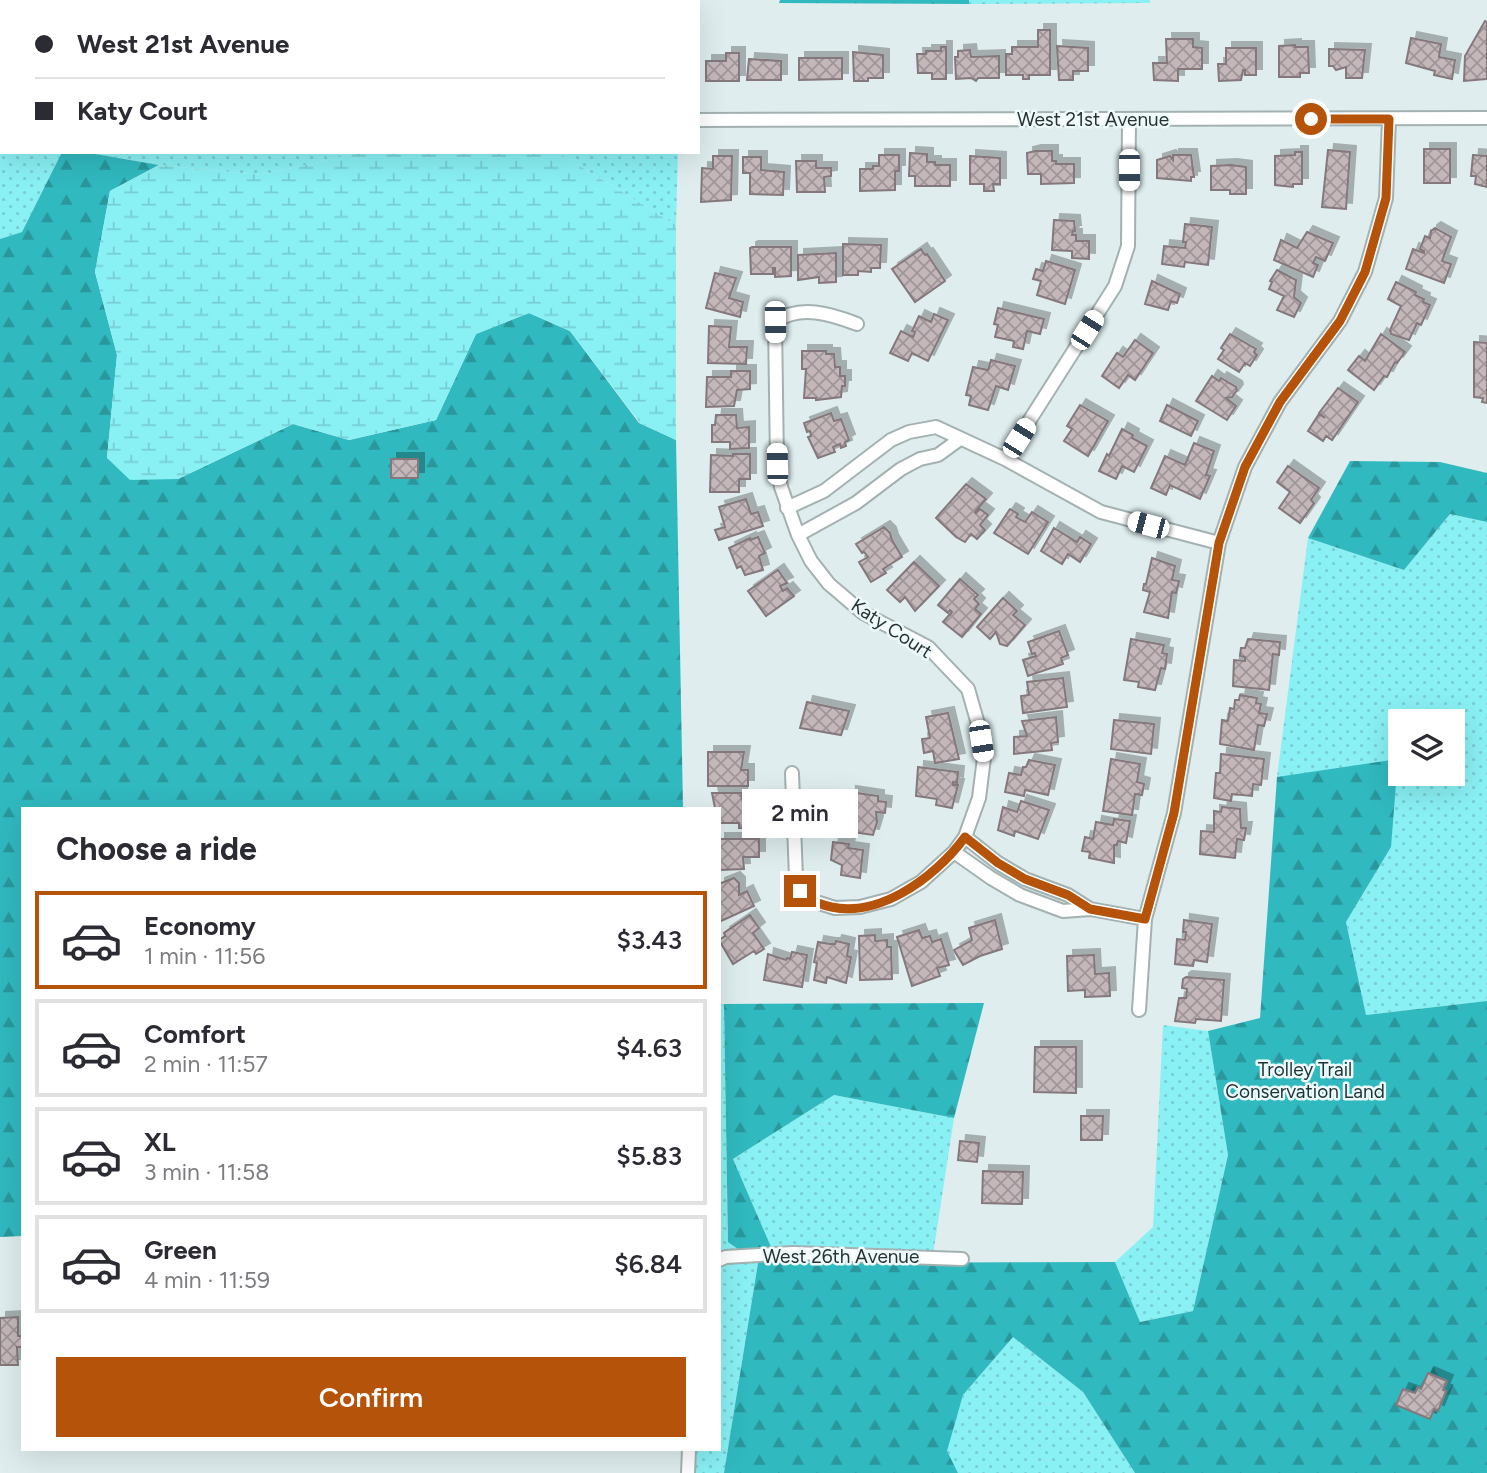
<!DOCTYPE html>
<html lang="en">
<head>
<meta charset="utf-8">
<style>
  body { margin:0; font-family:Figtree,sans-serif; background:#f7f7f7; color:#2b2b33; height:100vh; display:flex; flex-direction:column; font-size:26px; white-space:nowrap }
  * { box-sizing:border-box; margin:0 }
  p { font-size:23px; color:#7c7c81 }
  .icon { flex:none; width:38px; height:38px; fill:none; stroke:currentColor; stroke-width:2; stroke-linecap:round; stroke-linejoin:round }
  .map { position:relative; flex:1; overflow:hidden }
  .side { position:absolute; left:21px; top:807px; width:700px; height:644px; display:flex; flex-direction:column; background:#fff; border-radius:0px; box-shadow:0 7px 28px #0002 }
  .side>* { flex:none }
  .banner { position:absolute; left:0px; top:0px; width:700px; height:154px; box-shadow:0 7px 28px #0002; display:grid; align-content:center; height:154px; padding:0 35px; background:#fff }
  .tools { position:absolute; left:1388px; top:709px; display:grid; gap:14px }
  .tools a { display:grid; place-items:center; width:77px; height:77px; border-radius:0px; background:#fff; box-shadow:0 7px 28px #0002; font-size:35px }
  .end { position:absolute; width:32px; height:32px; margin:-16px; border:9px solid #b45309; background:#fff; box-shadow:0 0 0 4px #fff }
  .from { border-radius:50% }
  .bubble { position:absolute; height:49px; border-radius:0px; background:#fff; box-shadow:0 7px 28px #0002; font-size:23px; font-weight:600; line-height:49px; text-align:center }
  .car { position:absolute; width:21px; height:42px; margin:-21px -10px; border-radius:9px; box-shadow:0 0 5px 2px #0007; background:linear-gradient(#fff 24%,#345 0 40%,#fff 0 76%,#345 0 86%,#fff 0) }
  .banner b { display:flex; align-items:center; gap:24px; height:66px; font-size:26px }
  .banner b+b { border-top:2px solid #e1e1e2 }
  .banner i { width:18px; height:18px; background:#2b2b33 }
  ul { padding:0; list-style:none }
  li { display:flex; align-items:center; gap:21px; height:98px; margin:0 14px 10px; padding:0 21px; border:4px solid #e1e1e2; border-radius:0px }
  li div { flex:1 }
  li b { display:block; font-size:26px }
  li em { font-style:normal; font-weight:600 }
  li.selected { border-color:#b45309 }
  li>.icon { width:63px; height:63px; stroke-width:1.5 }
  h2 { padding:0 35px; font-size:32px; line-height:84px }
  .action { display:flex; gap:14px; margin-top:auto; padding:14px 35px }
  .action a { flex:1; height:80px; border-radius:0px; background:#b45309; color:#fff; font-size:28px; font-weight:600; line-height:80px; text-align:center }
  .map>svg:first-child { display:block }
</style>
</head>
<body>
<div class="map">
<svg width="1487" height="1473" viewBox="0 0 1487 1473">
  <defs>
    <pattern id="green-dots" width="8" height="8" patternUnits="userSpaceOnUse" patternTransform="scale(1.75)"><rect width="8" height="8" fill="#89f0f4"/><path d="M2 2h.1M6 6h.1" fill="none" stroke="#76ced2" stroke-width="1.8" stroke-linecap="round"/></pattern>
    <pattern id="forest-firs" width="22" height="20" patternUnits="userSpaceOnUse" patternTransform="scale(1.75)"><rect width="22" height="20" fill="#30b9bf"/><path d="M5 1l3.5 6h-7zM16 11l3.5 6h-7z" fill="#29979c"/></pattern>
    <pattern id="wetland-marsh" width="20" height="14" patternUnits="userSpaceOnUse" patternTransform="scale(1.75)"><rect width="20" height="14" fill="#89f0f4"/><path d="M1 5h8M5 5V1M11 12h8M15 12V8" fill="none" stroke="#76ced2"/></pattern>
    <pattern id="building-cross-hatch" width="8" height="8" patternUnits="userSpaceOnUse" patternTransform="scale(1.75)"><rect width="8" height="8" fill="#c4b7ba"/><path d="M0 0l8 8M0 8l8-8" fill="none" stroke="#9f9598"/></pattern>
    <filter id="shadow"><feDropShadow dx="6" dy="-6" stdDeviation="0" flood-color="#0004"/></filter>
  </defs>
  <rect width="100%" height="100%" fill="#dfedee"/>
  <path fill="url(#green-dots)" fill-rule="evenodd" d="M969,0h181v3l-181,1z
    M0,39h2v113h60l-40,80 -22,7z
    M84,152h279l-102,23 -102,-10z
    M557,152h121l-2,73z
    M1450,514l37,8v479l-121,14 -20,-93 45,-75 -114,-70 31,-239 96,32zM1400,721h52v53h-52z
    M719,1004h5l4,237 30,22 -34,210h-34v-24h29z
    M1163,1025l45,6 20,124 -35,156 -53,11 -25,-60 38,-35z
    M834,1095l120,23 -22,143 -154,2 -45,-104z
    M1013,1337l70,55 52,81h-177l-12,-22 17,-56z"/>
  <path fill="url(#forest-firs)" d="M88,0h569v2z
    M780,0h189v4l-190,-1z
    M62,152h22l75,13 -49,26 -15,81 22,83 -10,103 71,21 115,-55 56,16 87,-20 40,-86 53,-21 41,18 69,92 37,17 7,368h-660v428l-23,1v-998l22,-7z
    M1350,461l90,1 47,11v49l-37,-8 -46,56 -96,-32z
    M1398,759l-7,88 -45,75 20,93 121,-14v472h-352l-52,-81 -70,-55 -50,58 -16,56 11,22h-234l34,-210 -30,-21 -4,-238 260,-1 -30,115 -120,-23 -101,64 45,104 337,-1 25,60 53,-11 35,-156 -20,-124 52,-13 17,-241z"/>
  <path fill="url(#wetland-marsh)" d="M363,152h194l119,73v215l-36,-17 -70,-92 -41,-18 -53,21 -40,86 -87,20 -56,-16 -115,55 -48,1 -23,-22 10,-103 -22,-83 15,-81 49,-26 102,10z"/>
  <path fill="url(#building-cross-hatch)" stroke="#84787b" stroke-width="2" filter="url(#shadow)" d="M1485,21l2,1v57l-23,2 1,-25z
    M1038,30h12v45h-21v4h-6v-4h-17v-21h6v-7h26z
    M1411,38l30,6 -2,13 16,3 -3,19 -18,-4 1,-4 -29,-8z
    M1166,39h27v8l9,1v21h-24v12l-24,-1 -1,-17h14z
    M1295,45v2h13l1,26h-9v4h-21v-31z
    M1057,46l31,2v23h-15v9h-14z
    M941,47h5v32h-14v-6h-14l-1,-19h9v-3h15z
    M1226,48h30v27h-11v-5h-2l-2,10 -22,1 -1,-17h8z
    M1329,49l36,1 -3,28h-16v-11l-10,3 -3,-4h-4z
    M970,50l1,7 28,-1v22h-21l-2,3 -5,-3 -15,1 -1,-22h3v-6z
    M853,52l30,3v23h-15v3h-14z
    M726,53h13v28h-33v-20h20z
    M799,58h43v21l-43,1z
    M749,59l32,2v19h-34z
    M1424,149h26v34h-26z
    M1328,150l22,2 -4,57 -24,-2z
    M1035,151h17v10h4v3h18v19l-33,1v-10h-13l-1,-21z
    M1295,152h7v32h-9v3l-18,-2v-29l20,-1z
    M910,153l17,1v8h8v3h15v21h-35v-10h-6z
    M879,155h20v16h-4v19l-35,1v-22h13v-3h6z
    M1173,155h18l3,22h-3v4l-34,-3v-18l13,-4 3,4z
    M1473,155l14,1v31l-12,-3 1,-8h-5z
    M713,156h19l-1,44 -30,2 1,-34 11,1z
    M970,156l30,2v26h-7l1,7h-10v-7h-14z
    M743,157h18v13l23,2 -1,23 -33,-1v-21h-7z
    M796,161h20v7h15v8l-7,1 1,15h-28z
    M1231,165l15,2v27h-16v-4h-19v-24z
    M1054,220l20,1 1,10h-2l-1,4h4v6h13v18l-17,-1v-7l-20,-1z
    M1185,224l27,3 -4,38 -23,-3 -1,5 -22,-3 2,-18 21,2 1,-6h-3z
    M1435,228l16,9 -9,24 9,3 -7,19 -38,-14 7,-20 11,4v-2l-4,-2 5,-13 5,2 1,-7z
    M1307,232l26,11 -8,18 -9,-4 -3,6 5,2 -5,12 -39,-17 7,-20 16,8z
    M843,244l38,1 -1,23h-9v4l-13,-1v4h-15z
    M752,247h39v29l-16,1v-9h-2v6h-22l-1,-26z
    M921,249l4,6 2,-1 18,27 -30,21 -23,-33z
    M836,253v29l-17,1v-6l-21,3v-25z
    M1046,261l29,9 -10,34 -28,-9 4,-14 -8,-2 3,-10 7,2z
    M1277,270l19,10 -2,17 7,6 -7,14 -17,-7 7,-14 -15,-7 3,-7 -2,-1z
    M715,273l21,5 -7,20 14,4 -3,15 -34,-9z
    M1152,281l28,13 -3,9 -6,-2 -3,9 -23,-6z
    M1396,282l20,10 -1,3 9,4 -1,3 7,3 -9,20 -4,-2 -8,17 -18,-6 -1,-4 11,-24 -13,-7z
    M998,308l46,11 -4,15 -13,-3 -4,18 -10,-2 1,-6 -19,-4 3,-12 -4,-1z
    M934,314l14,6 -20,41 -16,-8 -4,8 -18,-8 11,-22 12,6 2,-5 -3,-1 7,-15 12,6z
    M709,326l22,1 -2,20h18l-1,17 -38,-1z
    M1230,334l26,15 -2,3 3,3 -7,11 -5,-3 -6,9 -21,-13 6,-9 -3,-2z
    M1381,334l24,18 -8,11 -2,-1 -8,15 -3,-1 -10,14 -26,-20 11,-14 6,5z
    M1135,340l18,13 -18,27 -7,-5 -9,13 -17,-12 15,-23 6,4z
    M1474,342l13,1v60l-5,-1 1,-4 -9,-1z
    M802,351h24v3h8l1,13h5v9h5v10h-3l-1,11 -25,3v-2h-12l2,-29h-4z
    M991,360l24,6 -7,24 -12,-4 -8,24 -19,-5 2,-9 -5,-1 7,-28 15,3z
    M731,371h19v18l-13,1 -3,16 -28,1 1,-30h24z
    M1212,376l7,5 2,-3 15,9 1,3 -5,7 -6,1 10,8 -9,14 -31,-19z
    M1338,388l20,14 -26,38 -6,-4 -3,5 -15,-10 11,-17 6,4 -6,-5z
    M1080,405l28,16 -20,35 -24,-15 8,-12 -5,-3z
    M1167,405l31,16 -7,15 -31,-15z
    M831,413l3,8 7,-2 8,21 -4,2 1,4 -5,2 -1,-4 -7,3 2,5 -17,6 -10,-21 3,-1 -1,-5 -3,1 -3,-9z
    M716,415h20l1,13 12,-1v21l-19,1v-7h-18v-17h3z
    M1122,429l11,6 -1,3 15,8 -13,26 -12,-6 -6,13 -17,-8 8,-17 2,2z
    M1194,443l20,8 -8,24 4,1 -10,23 -30,-14 -4,10 -15,-7 14,-32 20,9z
    M733,454h17v25h-11v13h-29l1,-37 22,1z
    M391,459h27v19h-27z
    M1288,466l31,22 -8,12 3,3 -14,20 -21,-15 11,-16 -13,-10z
    M966,484l20,15 -11,13 1,1 4,-4 8,6 -8,10 5,5 -8,9 -6,-5 -6,8 -9,-5 -20,-19z
    M746,499l5,15 7,-2 5,14 -44,14 -4,-10 10,-3 -6,-20z
    M1010,509l8,5 -2,3 9,5 7,-10 16,10 -20,32 -34,-21z
    M884,527l6,6 2,7 10,17 -19,12 3,4 -15,9 -12,-20 9,-5 -4,-5 -2,1 -6,-9z
    M1054,528l23,14 3,-5 11,7 -11,18 -12,-8 -6,10 -21,-13z
    M758,537l7,16 -6,3 4,14 -18,5 -4,-9 -4,2 -8,-20 21,-10v2z
    M1152,558l23,8 -3,14 7,1 -3,12 -4,-1 -4,26 -24,-6 6,-20 -7,-2 1,-6h2z
    M914,562l25,24 -24,25 -10,-14 -5,5 -13,-12z
    M778,570l9,13 -7,3 3,5 4,-3 7,8 -28,20 -18,-25z
    M960,579l18,16 -4,4 5,5 -4,5 6,5 -19,23 -19,-15 9,-10 -2,-2 -2,3 -10,-8z
    M1003,598l14,13 -4,4 12,10 -18,21 -7,-2 -4,-12 -6,7 -13,-12z
    M1059,631l9,24 -7,3 2,6 -35,12 -5,-16 13,-4 -1,-3 -3,1 -4,-12z
    M1131,639l33,6 -2,8 5,1 -2,15 -4,-1 -6,22 -17,-3 1,-5 -15,-2z
    M1248,639l32,3 -1,13 -6,-1 -4,36 -36,-4 1,-26 11,1v-4l-5,-1 1,-8h4z
    M1063,678l4,29 -44,6 -2,-17 8,-1 -2,-13z
    M1240,695l17,3 -1,5 5,1 -2,9 8,1 -3,12 -6,-1 -4,25 -34,-6 2,-24 6,1 2,-13 4,1 1,-9h4z
    M807,702l42,9 -8,24 -41,-7z
    M948,713l11,46 -24,4 -2,-12 -9,2 -2,-14 8,-1 -4,-21z
    M1056,717l2,25 -7,1 1,7 -38,4v-17l13,-1 -5,-15z
    M1114,720l40,4 -3,30 -40,-5z
    M708,752h36l-3,18h7v16h-40z
    M1221,754l43,5 -3,26 -8,-1 -1,12 -20,-2 -1,7 -17,-3 2,-25h4z
    M1111,759l29,5 -3,18 7,2 -2,11 -7,-1 -3,21 -29,-4z
    M1029,760l26,5 -7,30 -23,-5 -1,6 -19,-4 4,-19 12,2 2,-8h3z
    M918,767l40,5 -1,11 -4,-1v3h5l-6,23 -16,-3 1,-6 -21,-3z
    M850,792l28,4v5l8,1 -1,11 -9,-1 1,10 -4,13 -35,-5 3,-16 6,1z
    M712,793h29l2,10h14v25h-18v-5h-20v-15h-4z
    M1021,801l28,9 -11,29 -23,-8 -1,5 -16,-6 5,-23 14,5z
    M1222,807l18,2 1,19h5l-2,12 -7,-1 -2,19 -35,-4 1,-23 13,1v-21l7,1z
    M1114,819l16,2 -4,22 -8,-2 -1,4h-3v18l-25,-5 1,-6 -8,-1 3,-14 8,2 3,-17 17,3z
    M719,839h40v18h-16l1,12 -25,1z
    M833,842l16,2 -1,4 15,2 -3,28 -19,-3 1,-10 -11,-5z
    M734,878l5,5v12l8,-4 7,15 -35,16v-38z
    M750,915l9,13 -6,5 11,16 -8,5 -2,-3 -21,13 -14,-24 6,-4 -1,-3z
    M995,920l7,29 -22,7 -17,9 -9,-15 18,-10 -3,-12z
    M1184,920l28,4 -5,38 -13,-2 -1,6 -18,-2 2,-25 8,1 1,-8h-3z
    M919,930l3,8 8,-2 2,6 9,-3 8,26 -12,3 3,8 -28,10 -15,-49z
    M875,935v6l12,-1v7h4l1,32 -32,1 -1,-44z
    M836,941l13,3 -2,12 4,1 -5,26 -19,-6 -1,6 -12,-3 3,-17 -3,-1 4,-20 12,2h5z
    M792,952l15,3 -5,32 -38,-7 4,-26 18,6 1,-2 3,1z
    M1094,955l1,19 14,-1 1,23 -25,1v-7l-17,1 -1,-35z
    M1186,977l38,3 -3,41 -25,-2 -1,4 -20,-2 4,-23h7l1,-9 -5,-1 1,-9z
    M1035,1047h41v46l-42,-1z
    M1081,1116h22l-1,24h-21z
    M960,1141l19,2 -2,19 -19,-2z
    M983,1171l40,1 -1,32 -40,-1z
    M18,1317v19h5v11h-6l1,18h-18v-47z
    M1428,1373l19,8 -4,9 3,1 -8,20 -4,-2 -4,10 -34,-14 7,-16 12,4 3,-6 3,2z"/>
  <g fill="none" stroke-linecap="round" stroke-linejoin="round">
    <g stroke="#a3b1b1" stroke-width="16">
      <path id="minor" d="M698,120l789,-2
        M1005,459l110,-173 13,-40 1,-127
        M787,508l37,-17 67,-51 18,-8 27,-5 69,32 96,53 118,31
        M798,535l58,-32 45,-34 19,-10 18,-4 22,-16
        M792,773l4,105 4,12 16,12 19,6 25,-1 31,-8 30,-17 33,-30 11,-15 14,-39 5,-40 -6,-34 -10,-35 -40,-42 -65,-34 -34,-29 -18,-23 -13,-26 -17,-48 -4,-23 -2,-142c25,-18 56,-8 82,2
        M965,837l33,26 27,16 43,16 22,14
        M954,852l37,26 29,17 43,16 27,-2 55,10
        M1139,1010l6,-91 29,-106 45,-270 26,-76 35,-65 60,-81 25,-49 21,-74 3,-79
        M719,1260l7,-3 67,-4 169,6
        M688,1473l1,-24"/>
    </g>
    <use href="#minor" stroke="#fff" stroke-width="12"/>
  </g>
  <g fill="none" stroke-linecap="round" stroke-linejoin="round">
    <path stroke="#b45309" stroke-width="9" d="M800,891c6,4 12,9 18,12 55,22 117,-25 147,-66l33,26 27,16 43,16 22,14 55,10 29,-106 45,-270 26,-76 35,-65 60,-81 25,-49 21,-74 3,-79h-78"/>
  </g>
  <g text-anchor="middle" stroke-width="5" stroke-linejoin="round" paint-order="stroke">
    <g font-size="19" fill="#2b3131" stroke="#ecfafb">
      <text x="1093" y="126">West 21st Avenue</text>
      <text transform="translate(892 628) rotate(33)" y="7">Katy Court</text>
      <text x="841" y="1263">West 26th Avenue</text>
    </g>
    <g font-size="19" fill="#1d3334" stroke="#ecfafb">
      <text x="1305" y="1076">Trolley Trail<tspan x="1305" dy="22">Conservation Land</tspan></text>
    </g>
  </g>
</svg>
<div class="tools">
<a><svg class="icon" aria-label="layers" viewBox="0 0 24 24"><path d="M12 4l9 5-9 5-9-5zM3 14l9 5 9-5"/></svg></a>
</div>
<i class="end from" style="left:1311px;top:119px"></i>
<i class="end" style="left:800px;top:891px"></i>
<div class="bubble" style="left:742px;top:789px;width:116px">2 min</div>
<i class="car" style="left:1129px;top:170px;rotate:180deg"></i>
<i class="car" style="left:775px;top:322px;rotate:179deg"></i>
<i class="car" style="left:1087px;top:330px;rotate:32deg"></i>
<i class="car" style="left:1019px;top:438px;rotate:32deg"></i>
<i class="car" style="left:777px;top:464px;rotate:359deg"></i>
<i class="car" style="left:1148px;top:525px;rotate:285deg"></i>
<i class="car" style="left:981px;top:741px;rotate:171deg"></i>
<div class="banner">
<b><i class="from"></i>West 21st Avenue</b>
<b><i></i>Katy Court</b>
</div>
<section class="side">
<h2>Choose a ride</h2>
<ul>
<li class="selected"><svg class="icon" aria-label="car" viewBox="0 0 24 24"><path d="M5 17H2v-5l4-1 3-4h7l3 4 3 1v5h-3M9 17h6M6 11h13"/><circle cx="7" cy="17" r="2"/><circle cx="17" cy="17" r="2"/></svg><div><b>Economy</b><p>1 min · 11:56</p></div><em>$3.43</em></li>
<li><svg class="icon" aria-label="car" viewBox="0 0 24 24"><path d="M5 17H2v-5l4-1 3-4h7l3 4 3 1v5h-3M9 17h6M6 11h13"/><circle cx="7" cy="17" r="2"/><circle cx="17" cy="17" r="2"/></svg><div><b>Comfort</b><p>2 min · 11:57</p></div><em>$4.63</em></li>
<li><svg class="icon" aria-label="car" viewBox="0 0 24 24"><path d="M5 17H2v-5l4-1 3-4h7l3 4 3 1v5h-3M9 17h6M6 11h13"/><circle cx="7" cy="17" r="2"/><circle cx="17" cy="17" r="2"/></svg><div><b>XL</b><p>3 min · 11:58</p></div><em>$5.83</em></li>
<li><svg class="icon" aria-label="car" viewBox="0 0 24 24"><path d="M5 17H2v-5l4-1 3-4h7l3 4 3 1v5h-3M9 17h6M6 11h13"/><circle cx="7" cy="17" r="2"/><circle cx="17" cy="17" r="2"/></svg><div><b>Green</b><p>4 min · 11:59</p></div><em>$6.84</em></li>
</ul>
<div class="action"><a>Confirm</a></div>
</section>
</div>
</body>
</html>
